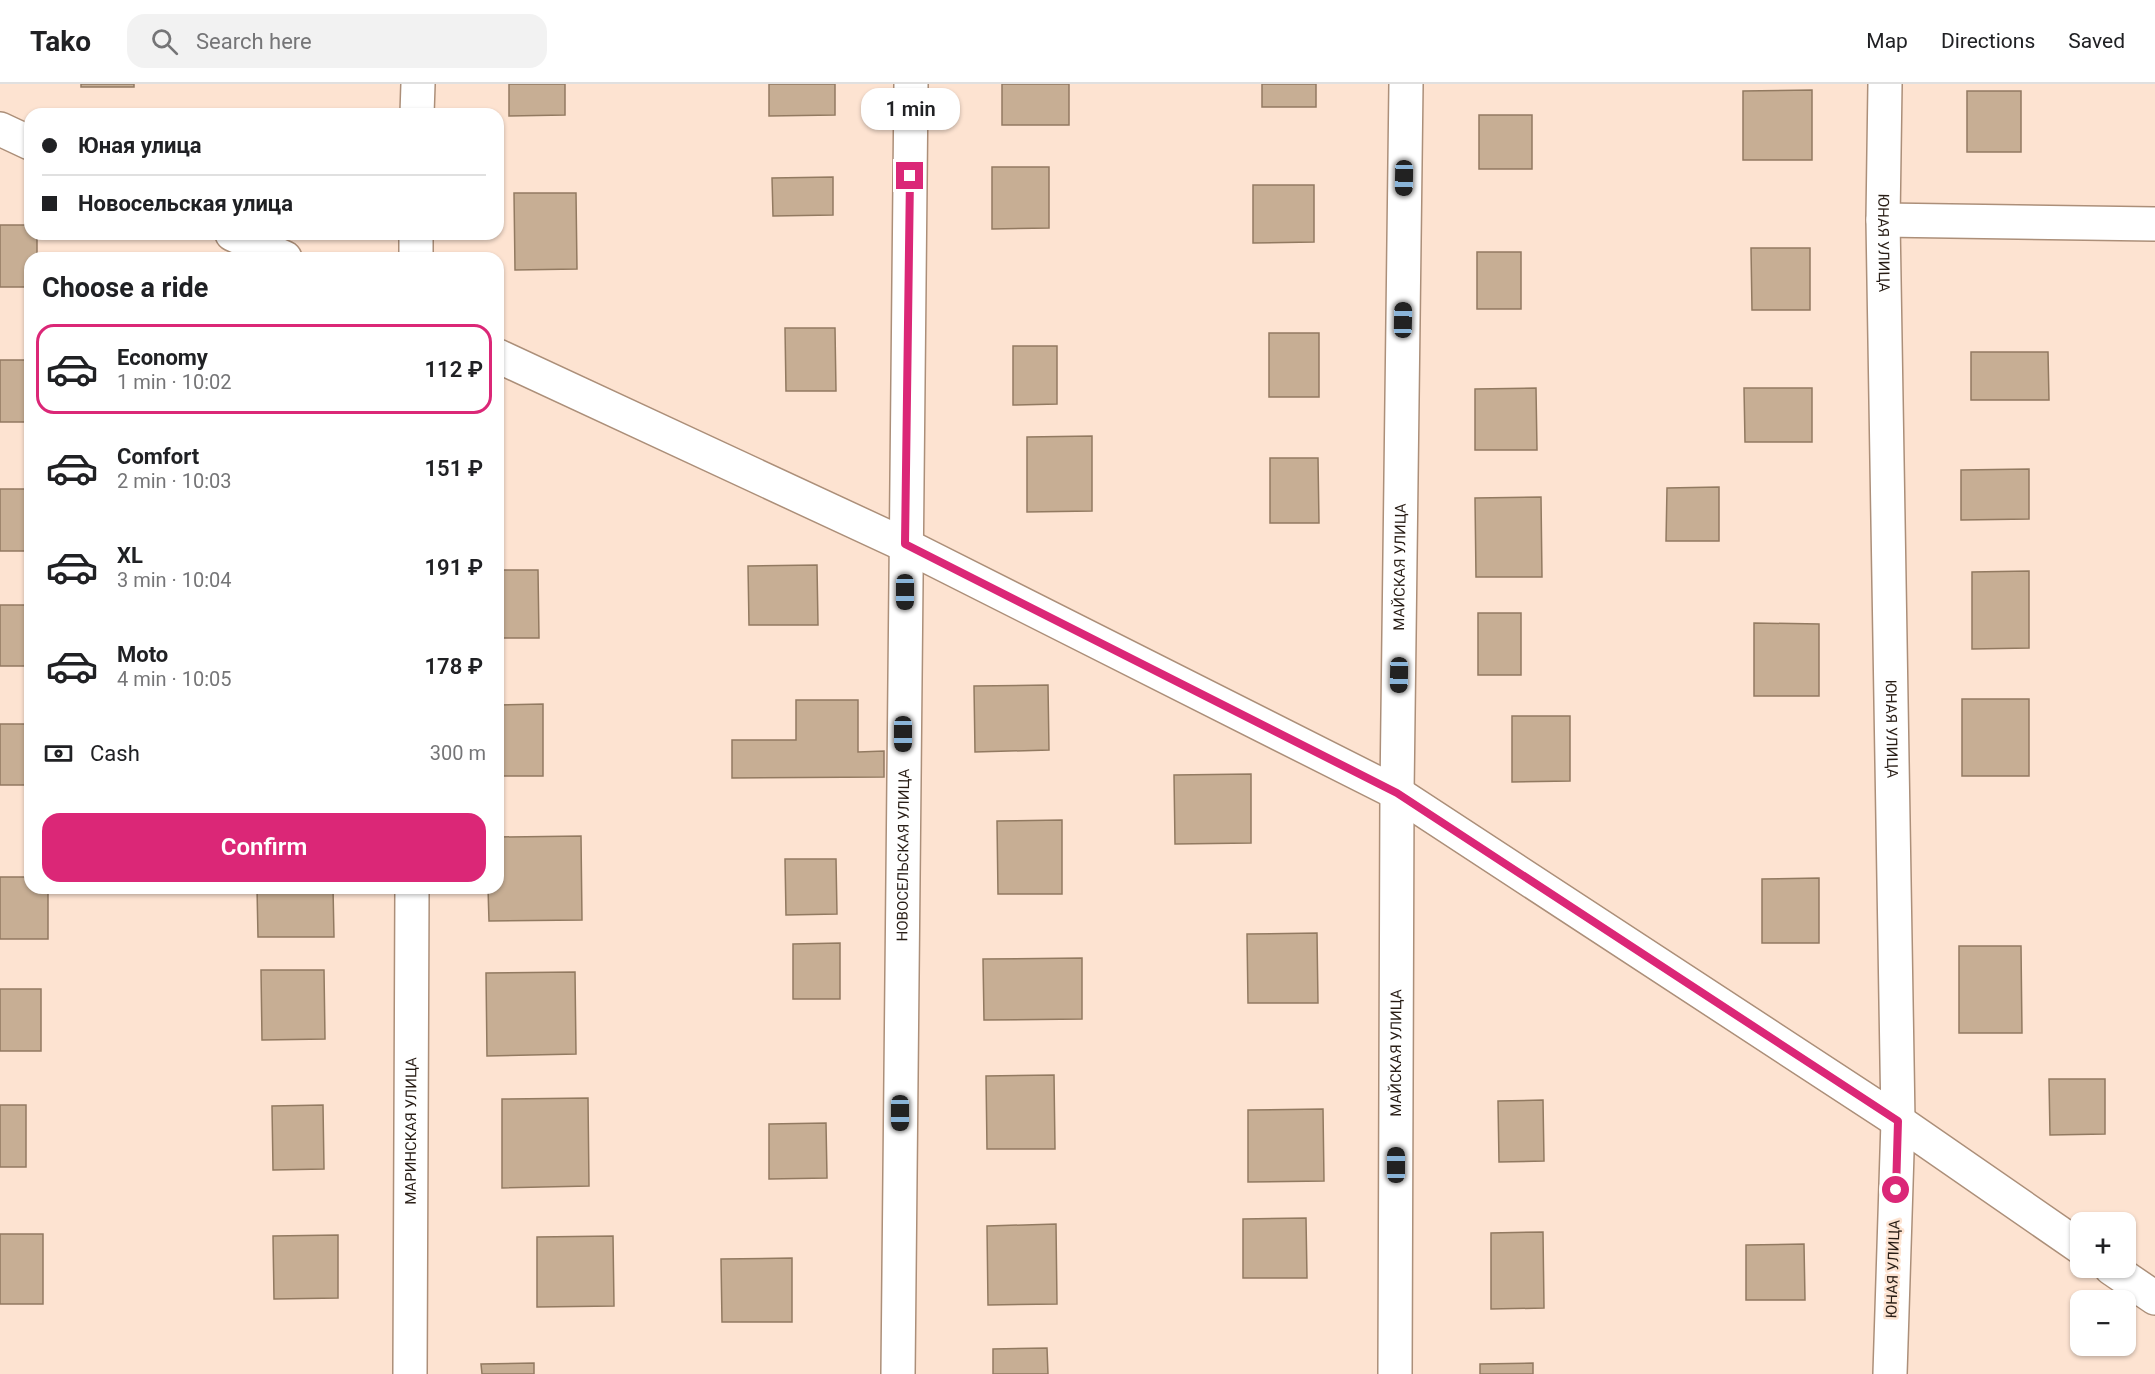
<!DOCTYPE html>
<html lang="en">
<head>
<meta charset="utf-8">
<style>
  body { margin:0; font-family:Roboto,sans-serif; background:#f2f2f2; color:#202124; height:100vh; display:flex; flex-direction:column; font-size:22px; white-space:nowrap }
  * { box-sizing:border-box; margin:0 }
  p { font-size:20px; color:#757577 }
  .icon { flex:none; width:33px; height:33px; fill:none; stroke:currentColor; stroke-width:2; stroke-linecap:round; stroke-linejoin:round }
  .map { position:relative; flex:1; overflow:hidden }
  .drawer { position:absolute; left:24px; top:168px; width:480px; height:642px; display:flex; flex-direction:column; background:#fff; border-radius:18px; box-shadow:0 2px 4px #0004 }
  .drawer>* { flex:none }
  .top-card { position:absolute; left:24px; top:24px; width:480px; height:132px; border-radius:18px; box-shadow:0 2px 4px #0004; display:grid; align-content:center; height:132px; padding:0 18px; background:#fff }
  .buttons { position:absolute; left:2070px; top:1128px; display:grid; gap:12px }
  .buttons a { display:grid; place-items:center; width:66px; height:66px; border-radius:12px; background:#fff; box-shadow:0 2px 4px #0004; font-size:30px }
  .end { position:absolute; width:27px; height:27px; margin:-14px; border:8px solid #db2777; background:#fff; box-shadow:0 0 0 3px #fff }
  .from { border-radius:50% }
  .bubble { position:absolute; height:42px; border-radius:18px; background:#fff; box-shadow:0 2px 4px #0004; font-size:20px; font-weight:600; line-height:42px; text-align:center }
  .car { position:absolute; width:18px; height:36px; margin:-18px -9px; border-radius:8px; box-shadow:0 0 4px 2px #0007; background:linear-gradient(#222 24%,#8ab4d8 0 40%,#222 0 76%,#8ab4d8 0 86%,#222 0) }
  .top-card b { display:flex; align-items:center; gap:21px; height:57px; font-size:22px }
  .top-card b+b { border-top:2px solid #e0e0e0 }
  .top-card i { width:15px; height:15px; background:#202124 }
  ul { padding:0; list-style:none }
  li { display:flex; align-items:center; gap:18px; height:90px; margin:0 12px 9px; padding:0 6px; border:3px solid transparent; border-radius:18px }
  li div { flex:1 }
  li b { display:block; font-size:22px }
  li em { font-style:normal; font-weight:600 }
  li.active { border-color:#db2777 }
  li>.icon { width:54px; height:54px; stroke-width:1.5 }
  h2 { padding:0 18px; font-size:27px; line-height:72px }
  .pay { display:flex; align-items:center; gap:15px; height:66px; padding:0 18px; font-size:22px }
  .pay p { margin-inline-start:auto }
  .cta { display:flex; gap:12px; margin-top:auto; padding:12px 18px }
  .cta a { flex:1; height:69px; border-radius:18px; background:#db2777; color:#fff; font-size:24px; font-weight:600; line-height:69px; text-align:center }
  header { display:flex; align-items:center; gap:36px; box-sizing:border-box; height:84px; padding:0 30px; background:#fff; border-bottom:2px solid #e0e0e0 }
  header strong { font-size:28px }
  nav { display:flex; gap:33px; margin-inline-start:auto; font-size:21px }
  .search { width:420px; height:54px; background:#f2f2f2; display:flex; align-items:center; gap:15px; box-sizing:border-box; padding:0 21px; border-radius:18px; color:#757577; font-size:22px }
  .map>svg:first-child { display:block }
</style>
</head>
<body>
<header>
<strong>Tako</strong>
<div class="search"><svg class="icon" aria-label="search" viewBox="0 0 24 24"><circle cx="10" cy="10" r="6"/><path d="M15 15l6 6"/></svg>Search here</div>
<nav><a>Map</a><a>Directions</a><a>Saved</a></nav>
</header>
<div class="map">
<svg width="2155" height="1290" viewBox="0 0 2155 1290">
  <rect width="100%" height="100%" fill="#fde3d1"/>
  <path fill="#c7ae94" stroke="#927a61" stroke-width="1.5" d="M81,0h53v3h-53z
    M509,0h56v31l-56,1z
    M769,0h66v31l-66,1z
    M1002,0h67v41h-67z
    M1262,0h54v23h-54z
    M1812,6v70h-69v-69z
    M1967,7h54v61h-54z
    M1479,31h53v54h-53z
    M992,83h57v61l-57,1z
    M833,93v38l-60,1 -1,-38z
    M1253,101h61v57l-61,1z
    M514,109h62l1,76 -62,1z
    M0,141h30v9h7v24h-7v29h-30z
    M1751,164h59v62h-58z
    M1477,168h44v57h-44z
    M785,244h50l1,63h-50z
    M1269,249h50v64h-50z
    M1013,262h44v58l-44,1z
    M1971,268h77l1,48h-78z
    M0,276h30v62h-30z
    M1536,304l1,62h-62v-61z
    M1744,304h68v54h-67z
    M1092,352v75l-65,1v-75z
    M1270,374h48l1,65h-49z
    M2029,385v50l-68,1v-50z
    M1719,403v54h-53l1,-53z
    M0,405h30v62h-30z
    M1541,413l1,80h-66l-1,-79z
    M817,481l1,60h-69l-1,-59z
    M498,486h40l1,68h-41z
    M2029,487v77l-57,1v-77z
    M0,521h30v61h-30z
    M1478,529h43v62h-43z
    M1754,539l65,1v72h-65z
    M1048,601l1,65 -74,2 -1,-66z
    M1962,615h67v77h-67z
    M796,616h62v52l26,-1v26l-152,1v-38h64z
    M543,620v72h-45v-71z
    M1512,632h58v65l-58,1z
    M0,640h30v61h-30z
    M1251,690v69l-76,1 -1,-69z
    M1062,736v74h-64l-1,-73z
    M581,752l1,84 -93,1 -1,-33h10v-51z
    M785,775h51l1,55 -51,1z
    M0,793h30v11h18v51h-48z
    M1819,794v65h-57v-64z
    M257,804h76l1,49h-76z
    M1317,849l1,70h-70l-1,-69z
    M840,859v56h-47v-55z
    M1959,862h62l1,87h-63z
    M1082,874v61l-98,1 -1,-61z
    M261,886h63l1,69 -63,1z
    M575,888l1,82 -89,2 -1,-83z
    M0,905h41v62h-41z
    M1054,991l1,74h-68l-1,-73z
    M2049,995h56v55l-55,1z
    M588,1014l1,88 -87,2v-89z
    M1543,1016l1,61 -45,1 -1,-61z
    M0,1021h26v62h-26z
    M323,1021l1,64 -51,1 -1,-64z
    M1323,1025l1,72 -76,1v-72z
    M826,1039l1,55 -58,1v-55z
    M1306,1134l1,60h-64v-59z
    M1056,1140l1,80 -69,1 -1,-79z
    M1543,1148l1,76 -53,1v-76z
    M0,1150h43v70h-43z
    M338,1151v63l-64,1 -1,-63z
    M613,1152l1,70 -77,1v-70z
    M1804,1160l1,56h-59v-55z
    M792,1174v64h-70l-1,-63z
    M1047,1264l1,26h-55v-25z
    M534,1279v11h-52l-1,-10z
    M1533,1279v11h-53v-10z"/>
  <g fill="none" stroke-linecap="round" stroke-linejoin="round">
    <g stroke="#ac8f79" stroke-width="36">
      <g id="minor">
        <path id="s1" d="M1885,0l-2,136 15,901 -8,253"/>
        <path d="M417,30l1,-30"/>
        <path d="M0,45l30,14"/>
        <path d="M1883,136l272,4"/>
        <path d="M232,150l53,24"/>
        <path d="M416,174v-24"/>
        <path d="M498,272l407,189 492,248 501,328 182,126"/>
        <path d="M2111,1184l44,30"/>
        <path id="s2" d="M410,1290l2,-486"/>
        <path id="s3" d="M898,1290l13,-1290"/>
        <path id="s4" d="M1395,1290l2,-581 9,-709"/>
      </g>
    </g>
    <use href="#minor" stroke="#fff" stroke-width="33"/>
  </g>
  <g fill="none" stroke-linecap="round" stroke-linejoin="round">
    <path stroke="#db2777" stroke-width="8" d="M910,92l-5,368 492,249 501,328 -2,69"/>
  </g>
  <g text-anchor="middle" stroke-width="5" stroke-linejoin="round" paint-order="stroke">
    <g font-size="15" fill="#281d15" stroke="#fde3d1">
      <text dy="5" stroke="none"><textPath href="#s1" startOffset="159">ЮНАЯ УЛИЦА</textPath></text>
      <text dy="5" stroke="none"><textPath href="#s4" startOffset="807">МАЙСКАЯ УЛИЦА</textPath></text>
      <text dy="5" stroke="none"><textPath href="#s1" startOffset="645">ЮНАЯ УЛИЦА</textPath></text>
      <text dy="5" stroke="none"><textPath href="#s3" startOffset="519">НОВОСЕЛЬСКАЯ УЛИЦА</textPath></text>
      <text dy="5" stroke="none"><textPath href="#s4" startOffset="321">МАЙСКАЯ УЛИЦА</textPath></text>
      <text dy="5" stroke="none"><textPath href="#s2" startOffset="243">МАРИНСКАЯ УЛИЦА</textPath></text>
      <text transform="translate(1893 1185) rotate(-88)" y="5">ЮНАЯ УЛИЦА</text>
    </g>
  </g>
</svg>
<div class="buttons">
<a>+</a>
<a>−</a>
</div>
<i class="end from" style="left:1896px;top:1106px"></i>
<i class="end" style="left:910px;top:92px"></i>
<div class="bubble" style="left:861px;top:4px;width:99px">1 min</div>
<i class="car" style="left:1404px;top:94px;rotate:181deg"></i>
<i class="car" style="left:1403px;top:236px;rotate:1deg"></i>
<i class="car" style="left:905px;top:508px;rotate:180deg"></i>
<i class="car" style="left:1399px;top:591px;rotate:181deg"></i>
<i class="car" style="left:903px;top:650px;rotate:180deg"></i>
<i class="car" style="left:900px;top:1029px;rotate:180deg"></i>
<i class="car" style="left:1396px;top:1081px;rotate:0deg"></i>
<div class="top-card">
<b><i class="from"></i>Юная улица</b>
<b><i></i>Новосельская улица</b>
</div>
<section class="drawer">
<h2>Choose a ride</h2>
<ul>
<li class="active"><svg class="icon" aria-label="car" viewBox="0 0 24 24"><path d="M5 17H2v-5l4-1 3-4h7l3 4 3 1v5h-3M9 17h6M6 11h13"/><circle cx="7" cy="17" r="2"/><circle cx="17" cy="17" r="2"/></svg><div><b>Economy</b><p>1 min · 10:02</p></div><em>112 ₽</em></li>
<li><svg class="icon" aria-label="car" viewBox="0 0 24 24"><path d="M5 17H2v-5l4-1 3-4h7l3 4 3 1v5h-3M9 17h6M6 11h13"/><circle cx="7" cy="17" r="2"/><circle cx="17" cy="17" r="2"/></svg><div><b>Comfort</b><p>2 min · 10:03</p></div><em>151 ₽</em></li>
<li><svg class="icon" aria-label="car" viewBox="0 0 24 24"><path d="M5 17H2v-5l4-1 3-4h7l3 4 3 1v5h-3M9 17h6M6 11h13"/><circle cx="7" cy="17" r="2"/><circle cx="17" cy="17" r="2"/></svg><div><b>XL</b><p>3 min · 10:04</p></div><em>191 ₽</em></li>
<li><svg class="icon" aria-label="car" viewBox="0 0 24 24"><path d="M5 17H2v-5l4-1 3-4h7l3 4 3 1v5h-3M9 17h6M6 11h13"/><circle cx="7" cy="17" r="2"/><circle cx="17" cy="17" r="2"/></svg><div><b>Moto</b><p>4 min · 10:05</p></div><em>178 ₽</em></li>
</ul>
<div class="pay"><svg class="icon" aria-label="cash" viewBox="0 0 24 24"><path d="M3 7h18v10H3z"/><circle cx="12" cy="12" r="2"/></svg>Cash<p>300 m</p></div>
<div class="cta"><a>Confirm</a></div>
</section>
</div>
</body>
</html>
